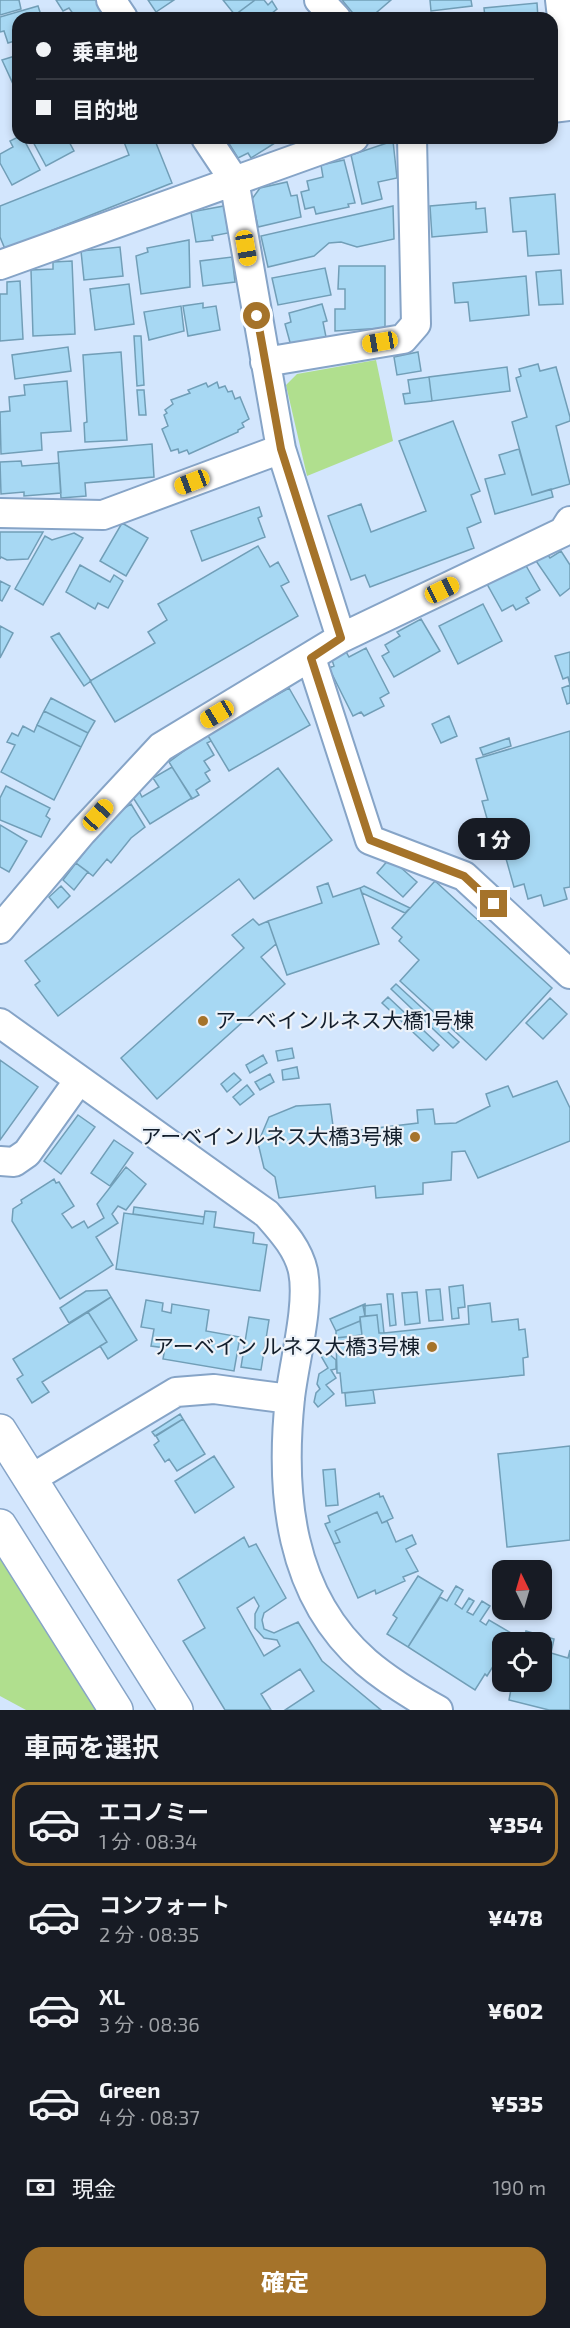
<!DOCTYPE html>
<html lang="ja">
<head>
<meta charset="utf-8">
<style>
  body { margin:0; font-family:"Exo 2","Noto Sans JP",sans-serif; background:#242831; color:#f1f3f6; height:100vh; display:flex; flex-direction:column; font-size:22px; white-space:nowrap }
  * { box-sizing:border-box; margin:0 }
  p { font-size:20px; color:#9ea1a6 }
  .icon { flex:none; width:33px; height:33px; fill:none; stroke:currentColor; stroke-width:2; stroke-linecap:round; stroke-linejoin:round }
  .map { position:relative; height:1710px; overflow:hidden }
  .panel { display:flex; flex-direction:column; background:#171b24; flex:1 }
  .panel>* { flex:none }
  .banner { position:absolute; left:12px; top:12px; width:546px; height:132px; border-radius:18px; box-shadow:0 3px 9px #0003; display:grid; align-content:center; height:132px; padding:0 24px; background:#171b24 }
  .needle { width:39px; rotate:355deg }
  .fabs { position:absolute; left:492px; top:1560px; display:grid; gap:12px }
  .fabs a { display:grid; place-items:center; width:60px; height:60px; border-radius:12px; background:#171b24; box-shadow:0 3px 9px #0003; font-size:30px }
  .end { position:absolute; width:27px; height:27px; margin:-14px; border:8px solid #a5732a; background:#fff; box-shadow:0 0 0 3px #fff }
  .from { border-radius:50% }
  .bubble { position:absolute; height:42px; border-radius:18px; background:#171b24; box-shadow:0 3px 9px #0003; font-size:20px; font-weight:800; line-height:42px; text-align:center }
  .car { position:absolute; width:18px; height:36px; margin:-18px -9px; border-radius:8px; box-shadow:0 0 4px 2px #0007; background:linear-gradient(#f5c518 24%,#345 0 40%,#f5c518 0 76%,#345 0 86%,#f5c518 0) }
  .banner b { display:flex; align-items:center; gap:21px; height:57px; font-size:22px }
  .banner b+b { border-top:2px solid #363941 }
  .banner i { width:15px; height:15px; background:#f1f3f6 }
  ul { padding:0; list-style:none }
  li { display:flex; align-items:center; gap:18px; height:84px; margin:0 12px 9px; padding:0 12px; border:3px solid transparent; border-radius:18px }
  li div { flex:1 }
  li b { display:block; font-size:22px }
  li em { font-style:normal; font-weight:800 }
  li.active { border-color:#a5732a }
  li>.icon { width:54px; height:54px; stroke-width:1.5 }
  h2 { padding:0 24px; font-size:27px; line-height:72px }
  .pay { display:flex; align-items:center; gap:15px; height:66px; padding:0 24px; font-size:22px }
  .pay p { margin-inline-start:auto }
  .button { display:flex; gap:12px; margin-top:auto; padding:12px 24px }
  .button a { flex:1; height:69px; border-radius:18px; background:#a5732a; color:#fff; font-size:24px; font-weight:800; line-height:69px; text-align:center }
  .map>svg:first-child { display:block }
</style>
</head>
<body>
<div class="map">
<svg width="570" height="1710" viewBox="0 0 570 1710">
  <rect width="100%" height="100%" fill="#d3e6fd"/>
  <path fill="#b0df8e" d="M376,360l17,81 -86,35 -21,-91 11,-11z
    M0,1555l106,155h-80l-26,-14z"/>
  <path fill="#a7d8f3" stroke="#719eb7" stroke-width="1.5" fill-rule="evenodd" d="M0,0h19l2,9 -21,6z
    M56,0h41l12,18h-33l-7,-10 -6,3z
    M148,0h26l-18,12z
    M223,0h32l-20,15z
    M264,0l4,5 4,-4 5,8 -11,9h-29l-2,-3 20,-15z
    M342,0h49l-21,18h-13z
    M430,0h41l1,6 -41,5z
    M537,3l1,15h-53l-1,-10z
    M38,6l4,12h-24v22l-10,3 -4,-12 -4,1v-15z
    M18,55v30l-4,1 -12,-26z
    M18,137l5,1 17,32 -28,15 -12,-22v-9l13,-7 -3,-6z
    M31,138h36l7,13 -28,15z
    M133,138h21l18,45 -167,66 -5,-12v-31l129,-51 -5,-13z
    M235,138h48l-32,20 -3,-5 -10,5 -10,-16z
    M393,141l4,37 -19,4 4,17 -20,5 -11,-49z
    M344,160l11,43 -7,1 1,3 -33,7 -2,-7 -9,2 -4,-17 8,-2 -2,-9 16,-4 -2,-12z
    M287,182l4,14 6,-1 4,22 -43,10 -6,-28 8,-11z
    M555,194l4,60 -31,2 -2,-25 -13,1 -3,-34z
    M476,202v7l9,-1 2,24 -55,5 -2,-31z
    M224,206l4,27 -16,3 1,4 -17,2 -5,-30z
    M393,206l1,33 -37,8 -16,-5 -12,1 -15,13 -46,11 -7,-31z
    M189,240l1,47 -49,7 -5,-38 12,-4 -1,-4z
    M120,247l3,29 -39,4 -3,-29z
    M232,257l3,25 -32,4 -3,-25z
    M72,261l3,73 -42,2 -2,-66 22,-1v-7z
    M339,266h46v62l-50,3v-22h10v-20h-7z
    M325,268l6,27 -53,10 -6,-27z
    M561,270l2,34 -24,1 -3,-33z
    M526,276l3,39 -59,6 -2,-19 -13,1 -2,-20z
    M20,281l3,58 -23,2v-47h7v-12z
    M129,284l5,40 -39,6 -5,-41z
    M203,303v5l13,-2 4,24 -32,6 -5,-30z
    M322,304l5,17 -4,1 3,15 -35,9 -6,-22 6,-2 -2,-9z
    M181,306l3,25 -35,9 -5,-28z
    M134,336h7l3,49 -7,1z
    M68,347l3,24 -56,8 -3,-24z
    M121,352l6,88 -42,2 -1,-19 3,-1 -4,-67z
    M418,352l3,19 -24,4 -3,-18z
    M538,364l2,7 16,-4 14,50v4l-14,5 14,58 -38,11 -20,-73 15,-5 -11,-39 5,-2 -2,-7z
    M507,367l3,24 -78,10 -3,-24z
    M429,377l3,24 -27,3 -2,-10 7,-1 -2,-13z
    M67,381l4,50 -30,2 1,17 -41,4 -1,-42 10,-1 -1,-14 16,-2 -1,-10z
    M217,382l2,6 6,-2 3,6 4,-1 3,8 5,-2 9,22 -7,4 2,4 -6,3v2l-49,22 -2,-4 -8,3 -1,-4 -7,2 -9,-22 6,-3 -4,-11 3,-2 -2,-3 8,-6 -2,-4 19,-7 -2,-3 18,-7 2,4z
    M137,390h7l2,25h-7z
    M453,421l27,70 -9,4 10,27 -14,6 7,20 -104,39 -5,-12 -14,5 -23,-64 33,-12 10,28 55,-21 -27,-70z
    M152,444l2,33 -69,6 1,13 -25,2 -3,-46z
    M519,449l13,46 19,-6 2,8 -58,17 -10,-35 20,-5 -6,-19z
    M21,461l1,5 37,-3 2,30 -37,3v-4l-23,2 -1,-32z
    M259,507l3,9 -4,2 7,19 -63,24 -11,-30z
    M122,523l26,15 -22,38 -26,-15z
    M0,532h43l-15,27 -21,1 -6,-3 -1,2z
    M74,533l9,5 -40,67 -28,-16 30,-53 7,4z
    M258,546l12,21 8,-5 11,20 -8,4 17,30 -183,106 -25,-41 65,-38 -7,-11 19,-12 -9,-16z
    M545,551l5,7 11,-7 9,14v23l-10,8 -26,-38z
    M525,564l15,26 -14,8 3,5 -13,7 -3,-5 -11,6 -15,-27z
    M80,565l30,17 4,-7 9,6 -15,27 -10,-5 -3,6 -29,-17z
    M0,581l10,5 -8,15 -2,-1z
    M483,604l19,37 -44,23 -19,-38z
    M421,619l19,32 -46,26 -12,-21 7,-4 -4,-7 15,-9 -3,-4z
    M0,626l13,7 -13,25z
    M59,633l32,48 -7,5 -33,-49z
    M366,648l23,45 -9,5 4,8 -20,10 -3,-4 -8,4 -24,-48 5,-2 -2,-6 4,-2 -1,-3 10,-5 4,7z
    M570,652v33l-2,-8 -5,2 -8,-23z
    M570,685v18l-3,1 -5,-16z
    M289,688l21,37 -81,46 -22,-37z
    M51,698l44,23 -7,12 -44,-22z
    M44,711l44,22 -7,14 -44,-22z
    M449,716l8,20 -16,7 -9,-19z
    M37,725l44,22 -27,53 -53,-28 14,-27 -8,-3 5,-9 6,3 5,-10 11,6z
    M570,731v156l-6,1 3,11 -23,7 -3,-11 -13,4 -4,-15 -10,3 -13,-46 -7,2 -12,-42 6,-1 -12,-41z
    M207,734l4,7 -4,2 7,12 -10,6 6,9 -5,3 5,8 -14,9 3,5 -7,4 -23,-37z
    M509,738l2,8 -28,9 -3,-7z
    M172,767l20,31 -42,26 -18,-28 7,-5 3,6 17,-10 -6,-9z
    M278,768l54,72 -78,59 -15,-20 -181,137 -23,-31 5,-4 -15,-20z
    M6,786l44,22 -4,8 4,3 -9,18 -41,-17v-22z
    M131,804l14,23 -14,11 -20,25 -4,-4 -14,17 -17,-13 37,-47z
    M0,825l27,16 -18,31 -9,-5z
    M390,858l27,24 -14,15 -26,-24z
    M76,863l12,9 -14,18 -11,-10z
    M435,881l117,107 -66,72 -86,-79 19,-21 -20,-19 3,-4 -10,-9z
    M328,883l5,14 27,-9 19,56 -92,31 -19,-54 54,-18 -5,-16z
    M61,886l9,10 -12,12 -9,-11z
    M364,886l46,22 -5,5 -43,-20 -2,-5z
    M253,919l6,6 9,-4 8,23 -15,13 24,27 -128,115 -36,-41 123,-110 -12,-13z
    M396,984l63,58 -6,6 -62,-59z
    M388,997l51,48 -6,6 -51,-48z
    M550,998l17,16 -24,25 -17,-16z
    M292,1048l2,10 -16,3 -2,-10z
    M263,1055l4,8 -17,10 -4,-8z
    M0,1060l38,27 -38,53z
    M297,1067l2,11 -16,2 -1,-10z
    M234,1073l7,7 -14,12 -6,-8z
    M270,1074l4,8 -14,8 -5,-8z
    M557,1081l13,27v33l-92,37 -13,-27 -13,1 -1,28 -28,3v11l-47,4 -1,-12 -96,12 -4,-21 -11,-9 -6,-25 11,-26 27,-11 34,-2 4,29 84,-10 -1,-13 16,-1 2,15 21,-1 34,-17 -4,-12 22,-8 5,11z
    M247,1085l7,9 -14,11 -7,-8z
    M78,1115l17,12 -34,47 -17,-13z
    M114,1140l19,13 -23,33 -19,-13z
    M126,1167l20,17 -20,26 -8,-4 -6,8 6,9 -22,14 17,28 -53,34 -48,-78 1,-12 9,-6 -1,-3 33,-21 2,4 3,-1 15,24 -12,8 10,14 12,-7 4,7 16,-10 -7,-14z
    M134,1207l70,10 -1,7 -70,-10z
    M205,1211l11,1 -2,15 40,6 -1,10 14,2 -7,46 -144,-22 8,-56 79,11z
    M463,1285l2,22 -7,1 1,10 -7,1 -3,-32z
    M440,1289l3,31 -14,1 -3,-31z
    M107,1290l4,7 -42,26 -9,-15 26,-17z
    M417,1292l3,31 -15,2 -3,-32z
    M387,1294h6l3,31 -6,1z
    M111,1297l26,43 -29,19 -8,-13 7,-4 -19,-30z
    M146,1300l17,3 -1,8 9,2 1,-9 37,6 -3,21 34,6 -6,34 -71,-12 2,-11 -14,-2 3,-17 -13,-2z
    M490,1303l2,19 26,-3 1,11 6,-1 3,28 -5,1 1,17 -182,18 -2,-20h-3l-1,-35 26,-3 -2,-18 17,-2 2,18h5l85,-9 -1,-18z
    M365,1304v12l-5,1v4l-24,10 -6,-12z
    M381,1304l3,29h-5l-2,-18 -12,1 -2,-10z
    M88,1312l19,30 -65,40 7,10 -17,11 -15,-24 6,-4 -10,-16z
    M249,1317l20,3 -8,50 -20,-3z
    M360,1321l2,14 -26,3v-7z
    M327,1352l9,8v9l-5,1 5,8 -10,7 8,9 -16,13 -4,-5 2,-9 4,-4 -3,-5 2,-10 9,-6 -7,-12z
    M373,1390l2,13 -29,3 -1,-13z
    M180,1414l3,5 -28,17 -3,-4z
    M183,1419l22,35 -28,17 -8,-12 -4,3 -11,-17 5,-4 -3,-5z
    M570,1446v94l-63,7 -9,-93z
    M214,1456l20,31 -39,26 -20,-32z
    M335,1469l3,36 -12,1 -3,-36z
    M379,1493l1,4 3,-1 10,22 -11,5 -5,-11 -42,19 5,11 -6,2 -9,-20 5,-2 -2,-6z
    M377,1512l5,11 5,-2 9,21 16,-7 4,9 -10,5 12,22 -15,6 2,4 -29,13 -1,-4 -17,8 -24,-54 6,-2 -5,-11z
    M244,1537l5,10 7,-3 30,54 -22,15 -2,7 2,9 10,4 24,-11 24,39 59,49h-96l29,-19 -14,-22 -39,25 10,16h-46l-42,-69 22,-13 -27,-48zM254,1597l5,9 -4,8v14l9,10 13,2 3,6 -16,10 -27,-48z
    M418,1576l25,15 -35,56 -21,-13 10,-16 -4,-3z
    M456,1586l7,4 -8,14 7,5 7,-11 5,3 -7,11 6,3 9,-14 8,5 -10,15 6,4 3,-5 22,13 -6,9h-3v10l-15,24 -2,-2 -10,16 -67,-43 32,-50 7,4z
    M526,1631l28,8 -3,14 17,5 2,-8v60h-21l-40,-10 3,-16 -7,-2h37v-40h-19z"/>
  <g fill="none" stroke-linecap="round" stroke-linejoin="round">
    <g stroke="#86a4c7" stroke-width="32">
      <path id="minor" d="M111,0l12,18
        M319,0l17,18
        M560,0l10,86
        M552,108l18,-2
        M0,265l354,-127
        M265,362l138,-23 13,-15 -4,-186
        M0,513l103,2 178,-66
        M341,638l222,-106 7,-11
        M311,658l59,182 94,36 106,98
        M0,929l82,-97 79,-85 180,-109 -60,-189 -47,-269 -28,-42
        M0,1023l267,191c14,16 31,34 36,57 7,34 -9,91 -13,127 -10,95 -1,197 76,264 22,19 47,34 72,48
        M0,1161l14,1 13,-9 52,-73
        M29,1480l147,-88 38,-3 76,10"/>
    </g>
    <g stroke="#86a4c7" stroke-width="36">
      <path id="tertiary" d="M0,1431l176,279
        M0,1526l116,184"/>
    </g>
    <use href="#minor" stroke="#fff" stroke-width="28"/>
    <use href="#tertiary" stroke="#fff" stroke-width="33"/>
  </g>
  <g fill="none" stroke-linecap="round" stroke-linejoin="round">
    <path stroke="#a5732a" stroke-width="8" d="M257,316l24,133 60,189 -30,20 59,182 94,36 30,28"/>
  </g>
  <g fill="#a5732a" stroke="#ecf2f9" stroke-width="2">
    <circle cx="203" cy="1021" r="6"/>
    <circle cx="415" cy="1137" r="6"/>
    <circle cx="432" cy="1347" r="6"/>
  </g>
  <g text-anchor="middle" stroke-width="4.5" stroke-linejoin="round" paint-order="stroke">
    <g font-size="21" fill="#131e2b" stroke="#ecf2f9" text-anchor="end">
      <text x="215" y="1028" text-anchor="start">アーベインルネス大橋1号棟</text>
      <text x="403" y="1144">アーベインルネス大橋3号棟</text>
      <text x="420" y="1354">アーベイン ルネス大橋3号棟</text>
    </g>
  </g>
</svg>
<div class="fabs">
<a><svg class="needle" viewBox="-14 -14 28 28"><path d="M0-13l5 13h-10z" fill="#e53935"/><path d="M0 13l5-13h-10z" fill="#9ea1a6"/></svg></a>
<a><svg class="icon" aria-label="locate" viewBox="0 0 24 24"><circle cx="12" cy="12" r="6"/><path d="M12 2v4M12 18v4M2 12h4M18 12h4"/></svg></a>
</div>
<i class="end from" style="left:257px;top:316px"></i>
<i class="end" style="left:494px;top:904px"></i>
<div class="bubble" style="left:458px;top:818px;width:72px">1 分</div>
<i class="car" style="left:246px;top:248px;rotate:170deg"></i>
<i class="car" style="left:380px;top:342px;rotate:260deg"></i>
<i class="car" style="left:192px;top:482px;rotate:249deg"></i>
<i class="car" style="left:442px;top:590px;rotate:64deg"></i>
<i class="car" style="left:217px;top:714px;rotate:239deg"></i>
<i class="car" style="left:98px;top:815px;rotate:42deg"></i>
<div class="banner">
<b><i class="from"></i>乗車地</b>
<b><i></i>目的地</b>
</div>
</div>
<section class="panel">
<h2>車両を選択</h2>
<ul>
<li class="active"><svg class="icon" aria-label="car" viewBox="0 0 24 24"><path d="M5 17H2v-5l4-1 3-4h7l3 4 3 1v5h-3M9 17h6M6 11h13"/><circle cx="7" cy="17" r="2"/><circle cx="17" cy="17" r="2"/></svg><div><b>エコノミー</b><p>1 分 · 08:34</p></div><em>¥354</em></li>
<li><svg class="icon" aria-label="car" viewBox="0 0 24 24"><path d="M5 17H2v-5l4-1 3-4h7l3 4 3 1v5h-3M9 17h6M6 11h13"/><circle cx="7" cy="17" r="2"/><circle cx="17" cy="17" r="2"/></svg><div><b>コンフォート</b><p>2 分 · 08:35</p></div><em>¥478</em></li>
<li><svg class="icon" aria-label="car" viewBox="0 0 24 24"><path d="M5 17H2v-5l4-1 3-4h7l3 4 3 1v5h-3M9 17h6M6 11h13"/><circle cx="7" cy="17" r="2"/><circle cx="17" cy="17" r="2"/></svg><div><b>XL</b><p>3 分 · 08:36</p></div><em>¥602</em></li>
<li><svg class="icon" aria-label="car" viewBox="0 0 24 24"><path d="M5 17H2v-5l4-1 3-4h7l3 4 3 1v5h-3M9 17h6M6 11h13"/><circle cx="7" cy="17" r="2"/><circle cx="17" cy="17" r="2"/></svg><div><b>Green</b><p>4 分 · 08:37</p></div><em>¥535</em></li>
</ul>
<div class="pay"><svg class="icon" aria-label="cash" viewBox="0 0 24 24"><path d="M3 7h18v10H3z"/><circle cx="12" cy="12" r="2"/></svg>現金<p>190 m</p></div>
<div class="button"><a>確定</a></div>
</section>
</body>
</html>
